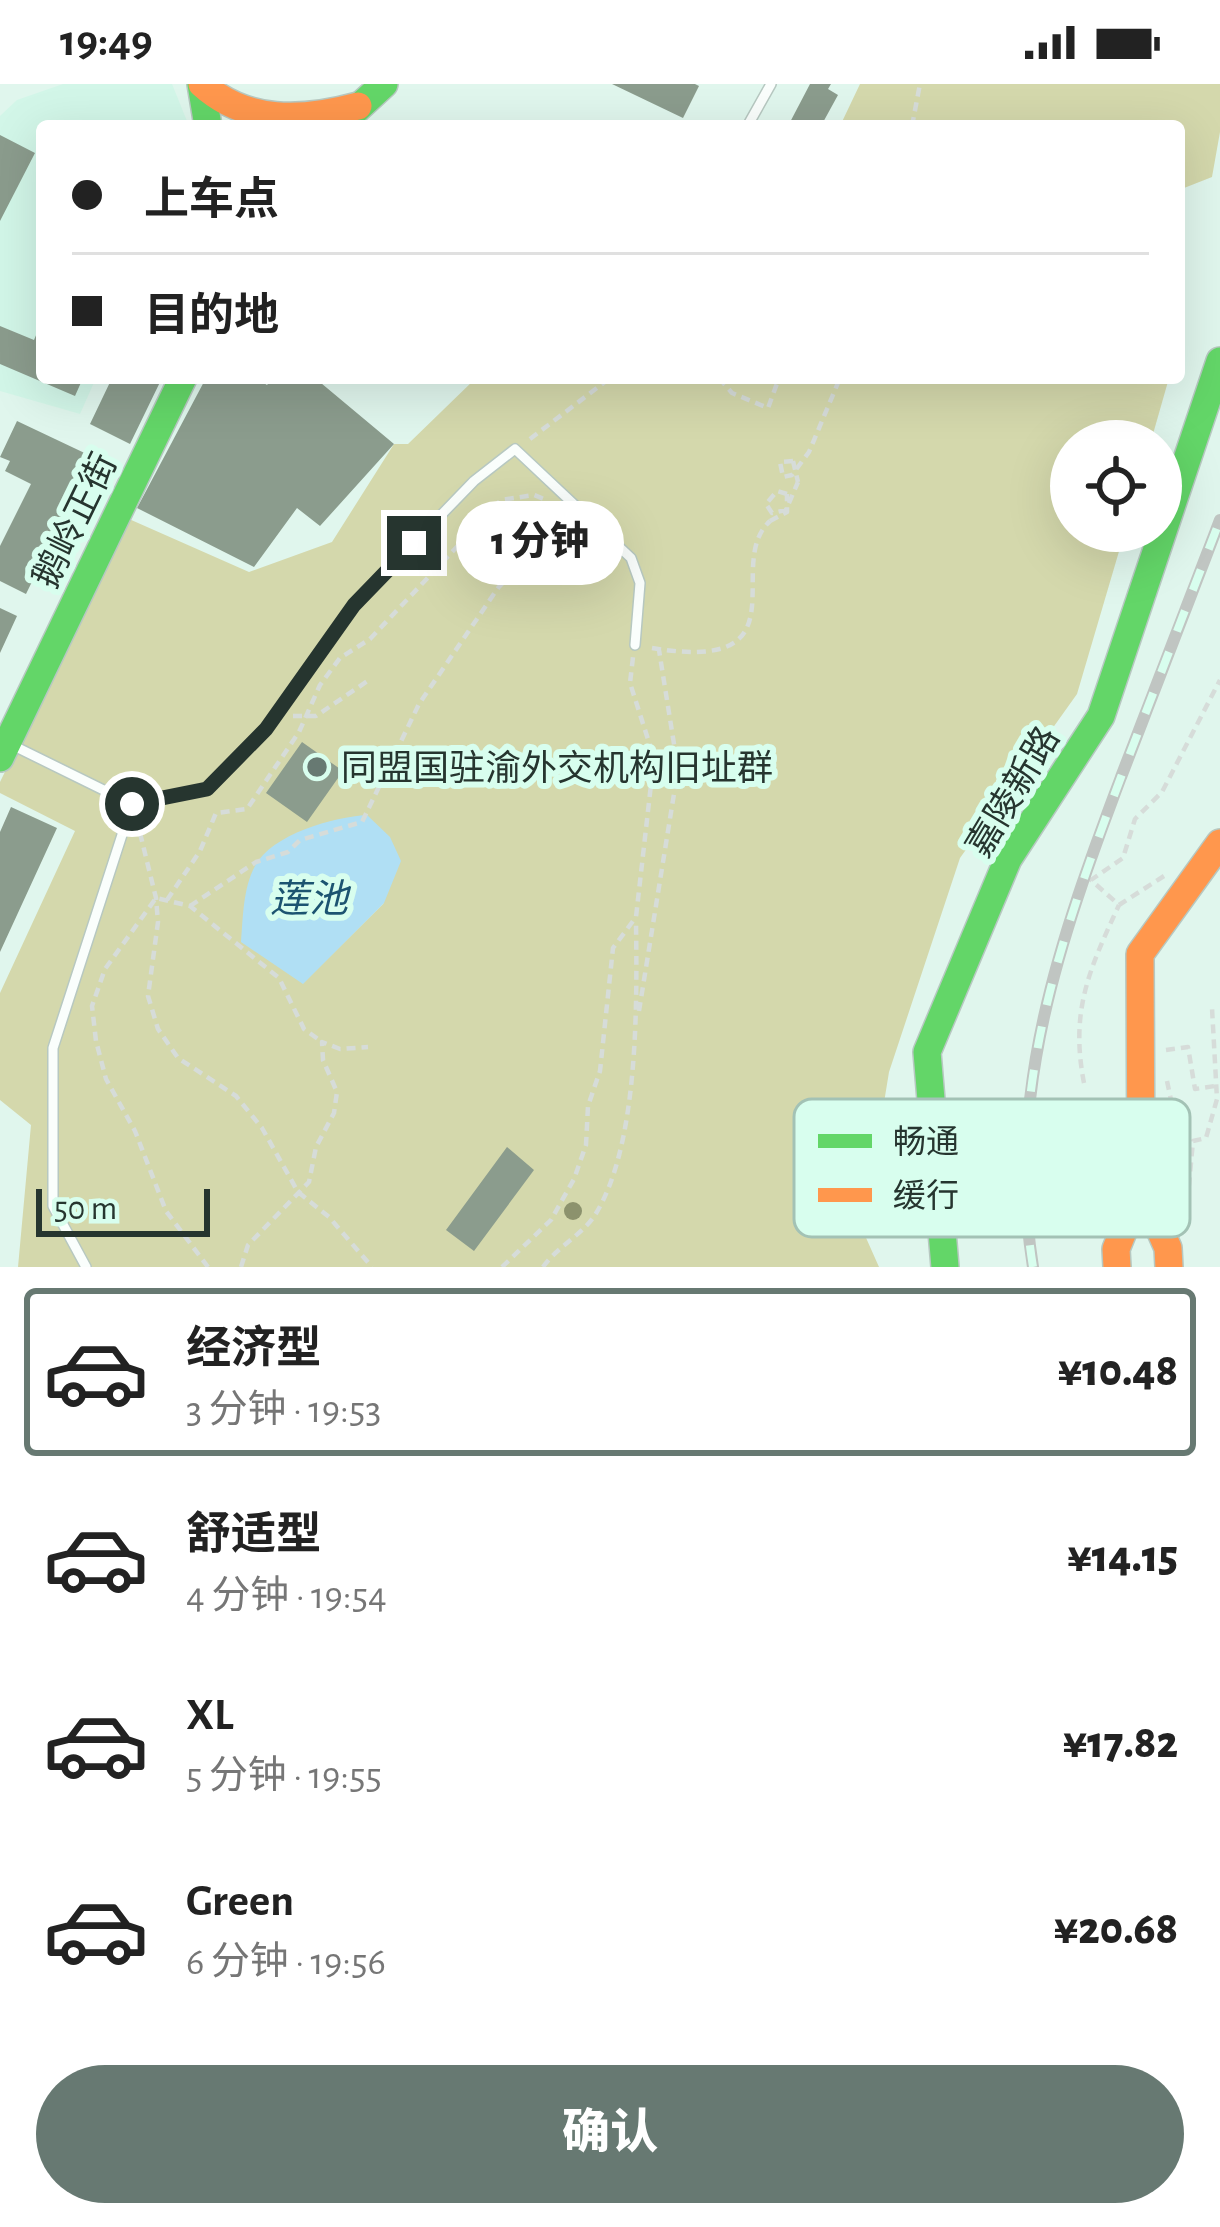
<!DOCTYPE html>
<html lang="zh">
<head>
<meta charset="utf-8">
<style>
  body { margin:0; font-family:"Alegreya Sans","Noto Sans SC",sans-serif; background:#f6f6f6; color:#222; height:100vh; display:flex; flex-direction:column; font-size:45px; white-space:nowrap }
  * { box-sizing:border-box; margin:0 }
  p { font-size:39px; color:#767676 }
  .icon { flex:none; width:66px; height:66px; fill:none; stroke:currentColor; stroke-width:2; stroke-linecap:round; stroke-linejoin:round }
  .map { position:relative; height:1183px; overflow:hidden }
  .details { display:flex; flex-direction:column; background:#fff; flex:1 }
  .details>* { flex:none }
  .guide { position:absolute; left:36px; top:36px; width:1149px; height:264px; border-radius:12px; box-shadow:0 12px 48px #0002; display:grid; align-content:center; height:264px; padding:0 36px; background:#fff }
  .tools { position:absolute; left:1050px; top:336px; display:grid; gap:24px }
  .tools a { display:grid; place-items:center; width:132px; height:132px; border-radius:50%; background:#fff; box-shadow:0 12px 48px #0002; font-size:60px }
  .scale { position:absolute; left:36px; bottom:30px; width:174px; box-sizing:border-box; padding-left:12px; border:6px solid #26352f; border-top:0; font-size:33px; line-height:42px; white-space:nowrap; color:#26352f; -webkit-text-stroke:9px #d8feee; paint-order:stroke }
  .end { position:absolute; width:54px; height:54px; margin:-27px; border:15px solid #26352f; background:#fff; box-shadow:0 0 0 6px #fff }
  .from { border-radius:50% }
  .bubble { position:absolute; height:84px; border-radius:42px; background:#fff; box-shadow:0 12px 48px #0002; font-size:39px; font-weight:800; line-height:84px; text-align:center }
  .guide b { display:flex; align-items:center; gap:42px; height:114px; font-size:45px }
  .guide b+b { border-top:3px solid #e0e0e0 }
  .guide i { width:30px; height:30px; background:#222 }
  ul { padding:21px 0 0; list-style:none }
  li { display:flex; align-items:center; gap:36px; height:168px; margin:0 24px 18px; padding:0 12px; border:6px solid transparent; border-radius:12px }
  li div { flex:1 }
  li b { display:block; font-size:45px }
  li em { font-style:normal; font-weight:800 }
  li.on { border-color:#677972 }
  li>.icon { width:108px; height:108px; stroke-width:1.5 }
  .primary-button { display:flex; gap:24px; margin-top:auto; padding:24px 36px }
  .primary-button a { flex:1; height:138px; border-radius:72px; background:#677972; color:#fff; font-size:48px; font-weight:800; line-height:138px; text-align:center }
  .status { display:flex; justify-content:space-between; align-items:center; height:84px; padding:0 60px; background:#fff; direction:ltr }
  .status svg { height:33px; fill:currentColor }
  .map>svg:first-child { display:block }
</style>
</head>
<body>
<div class="status"><b>19:49</b><svg viewBox="0 0 49 12"><path d="M0 12V9h3v3zM5 12V6h3v6zM10 12V3h3v9zM15 12V0h3v12zM26 1h20v11H26zM47 4h2v5h-2z"/></svg></div>
<div class="map">
<svg width="1220" height="1183" viewBox="0 0 1220 1183">
  <rect width="100%" height="100%" fill="#e0f6ed"/>
  <path fill="#d2f6e8" d="M63,0h109l17,42h-147v252h54l-16,36 -80,-23v-275l17,-16z"/>
  <path fill="#d4d8ac" fill-rule="evenodd" d="M860,0h360v48l-8,45 -33,13v-64h-339z
    M476,294h693l-18,63h-80v90h54l-48,163 -117,164 -71,214 -26,159 16,36h-861l13,-142 -31,-25v-107l75,-162 -75,-38v-11l129,-263 120,53 83,-30 62,-98h14zM384,819l-81,80 -30,-21z"/>
  <path fill="#b0dff4" d="M367,731l23,22 11,24 -17,42 -81,81 -62,-42c2,-24 2,-54 14,-76 17,-32 79,-49 112,-51z"/>
  <path fill="#8b9c8d" d="M612,0h83l4,2 -16,32z
    M810,0h21l-3,5 10,6 -17,31h-33z
    M0,51l35,18 -35,68z
    M42,237v57h41l-8,18 -75,-32v-38l34,14z
    M112,294h50l-32,66 -40,-20z
    M206,294h50l11,7 6,-7h42l79,66 -74,82 -23,-18 -43,59 -117,-59z
    M17,337l76,36 -67,137 -26,-13v-35l31,-62 -26,-13 5,-10 -10,-4z
    M0,524l17,8 -17,37z
    M302,658l41,29 -36,51 -41,-29z
    M11,723l46,21 -57,124v-120z
    M507,1063l27,23 -60,81 -28,-21z"/>
  <g fill="none" stroke-linecap="round" stroke-linejoin="round">
    <g stroke="#b7c8c1" stroke-width="12">
      <path id="lane" d="M748,41l23,-41
        M12,661l120,59 75,-15 59,-60 88,-124 120,-124 41,-32 116,109 9,25 -5,62
        M86,1183l-33,-61v-158l79,-244"/>
    </g>
    <g stroke="#b7c8c1" stroke-width="30">
      <path id="fast" d="M201,0l7,42
        M346,35l38,-35
        M0,674l183,-380
        M945,1183l-18,-215 81,-193 93,-143 119,-355"/>
    </g>
    <g stroke="#b7c8c1" stroke-width="30">
      <path id="slow" d="M202,0c44,40 101,37 156,22
        M1117,1183l-1,-18 25,-62
        M1169,1183l-1,-19 -27,-61 -1,-233 80,-111"/>
    </g>
    <path stroke="#d6dcd9" stroke-width="4.5" stroke-dasharray="9 6" stroke-linecap="butt" d="M912,42l8,-42
      M719,294l13,15 36,15 11,-30
      M530,355l80,-61
      M793,377l-13,1 3,15 9,-2 17,-23 31,-74
      M787,410l-10,-3 -11,13 6,9 14,-3 12,-28
      M652,564c156,26 70,-83 118,-127
      M293,632h23l53,-36
      M140,749l16,65 2,24 -10,74 10,33 20,29 58,38 26,32 36,64 31,25 43,50
      M1164,792l-45,29 -28,-25 32,-22 12,-39 27,-27 58,-112
      M167,816l33,-49 16,-38 31,-4 52,-77 21,-47 20,-27 30,-19 131,-139 33,-5 10,4
      M190,822l66,-44 32,-10 12,-12 62,-18 57,-118 79,-116 38,-41 35,-22
      M639,927l39,-242 -19,-119
      M1166,966l22,-3 7,42 20,-3
      M1167,997l22,104 4,-44 13,-3 11,-39 -5,-91
      M1084,999c-14,-72 5,-113 35,-178
      M208,1183l-42,-56 -31,-80 -29,-52 -10,-38 -4,-35 13,-37 51,-71 34,8 89,72 25,51 18,13
      M241,1183l7,-22 61,-63 7,-35 18,-34 3,-21 -14,-32 -1,-18 18,7 28,-2
      M502,1183l49,-47 23,-41 12,-34 2,-39 12,-35 13,-123 23,-31 18,-159 -24,-75 3,-26
      M543,1183c14,-20 39,-32 52,-52 44,-70 42,-212 41,-293"/>
    <use href="#lane" stroke="#fafefc" stroke-width="9"/>
    <use href="#fast" stroke="#63d668" stroke-width="27"/>
    <use href="#slow" stroke="#ff974d" stroke-width="27"/>
    <g stroke="#c0c5c2" stroke-width="12">
      <path id="rail" d="M1033,1183c-28,-173 28,-331 88,-490 33,-86 66,-172 99,-257"/>
    </g>
    <use href="#rail" stroke="#d8feee" stroke-width="8" stroke-dasharray="22" stroke-linecap="butt"/>
    <path stroke="#d6dcd9" stroke-width="4.5" stroke-dasharray="9 6" stroke-linecap="butt" d="M793,377l5,21
      M770,437l17,-9v-18"/>
  </g>
  <circle fill="#8c926d" cx="573" cy="1127" r="9"/>
  <g fill="none" stroke-linecap="round" stroke-linejoin="round">
    <path stroke="#26352f" stroke-width="15" d="M132,720l75,-15 59,-60 88,-124 60,-62"/>
  </g>
  <circle fill="#677972" stroke="#d8feee" stroke-width="4.5" cx="317" cy="683" r="12"/>
  <g text-anchor="middle" stroke-width="12" stroke-linejoin="round" paint-order="stroke">
    <g font-size="36" fill="#26352f" stroke="#d8feee">
      <text transform="translate(74 436) rotate(-64)" y="13">鹅岭正街</text>
      <text transform="translate(1012 707) rotate(-59)" y="13">嘉陵新路</text>
    </g>
    <g font-size="36" fill="#26352f" stroke="#d8feee" text-anchor="start">
      <text x="341" y="696">同盟国驻渝外交机构旧址群</text>
    </g>
    <g font-size="39" font-style="italic" fill="#1c5471" stroke="#d8feee">
      <text x="309" y="828">莲池</text>
    </g>
  </g>
  <rect x="794" y="1015" width="396" height="138" rx="18" fill="#d8feee" stroke="#a3c2b5" stroke-width="3"/>
  <rect x="818" y="1050" width="54" height="14" fill="#63d668"/>
  <rect x="818" y="1104" width="54" height="14" fill="#ff974d"/>
  <g font-size="33" fill="#26352f">
    <text x="893" y="1069">畅通</text>
    <text x="893" y="1123">缓行</text>
  </g>
</svg>
<div class="tools">
<a><svg class="icon" aria-label="locate" viewBox="0 0 24 24"><circle cx="12" cy="12" r="6"/><path d="M12 2v4M12 18v4M2 12h4M18 12h4"/></svg></a>
</div>
<div class="scale">50 m</div>
<i class="end from" style="left:132px;top:720px"></i>
<i class="end" style="left:414px;top:459px"></i>
<div class="bubble" style="left:456px;top:417px;width:168px">1 分钟</div>
<div class="guide">
<b><i class="from"></i>上车点</b>
<b><i></i>目的地</b>
</div>
</div>
<section class="details">
<ul>
<li class="on"><svg class="icon" aria-label="car" viewBox="0 0 24 24"><path d="M5 17H2v-5l4-1 3-4h7l3 4 3 1v5h-3M9 17h6M6 11h13"/><circle cx="7" cy="17" r="2"/><circle cx="17" cy="17" r="2"/></svg><div><b>经济型</b><p>3 分钟 · 19:53</p></div><em>¥10.48</em></li>
<li><svg class="icon" aria-label="car" viewBox="0 0 24 24"><path d="M5 17H2v-5l4-1 3-4h7l3 4 3 1v5h-3M9 17h6M6 11h13"/><circle cx="7" cy="17" r="2"/><circle cx="17" cy="17" r="2"/></svg><div><b>舒适型</b><p>4 分钟 · 19:54</p></div><em>¥14.15</em></li>
<li><svg class="icon" aria-label="car" viewBox="0 0 24 24"><path d="M5 17H2v-5l4-1 3-4h7l3 4 3 1v5h-3M9 17h6M6 11h13"/><circle cx="7" cy="17" r="2"/><circle cx="17" cy="17" r="2"/></svg><div><b>XL</b><p>5 分钟 · 19:55</p></div><em>¥17.82</em></li>
<li><svg class="icon" aria-label="car" viewBox="0 0 24 24"><path d="M5 17H2v-5l4-1 3-4h7l3 4 3 1v5h-3M9 17h6M6 11h13"/><circle cx="7" cy="17" r="2"/><circle cx="17" cy="17" r="2"/></svg><div><b>Green</b><p>6 分钟 · 19:56</p></div><em>¥20.68</em></li>
</ul>
<div class="primary-button"><a>确认</a></div>
</section>
</body>
</html>
